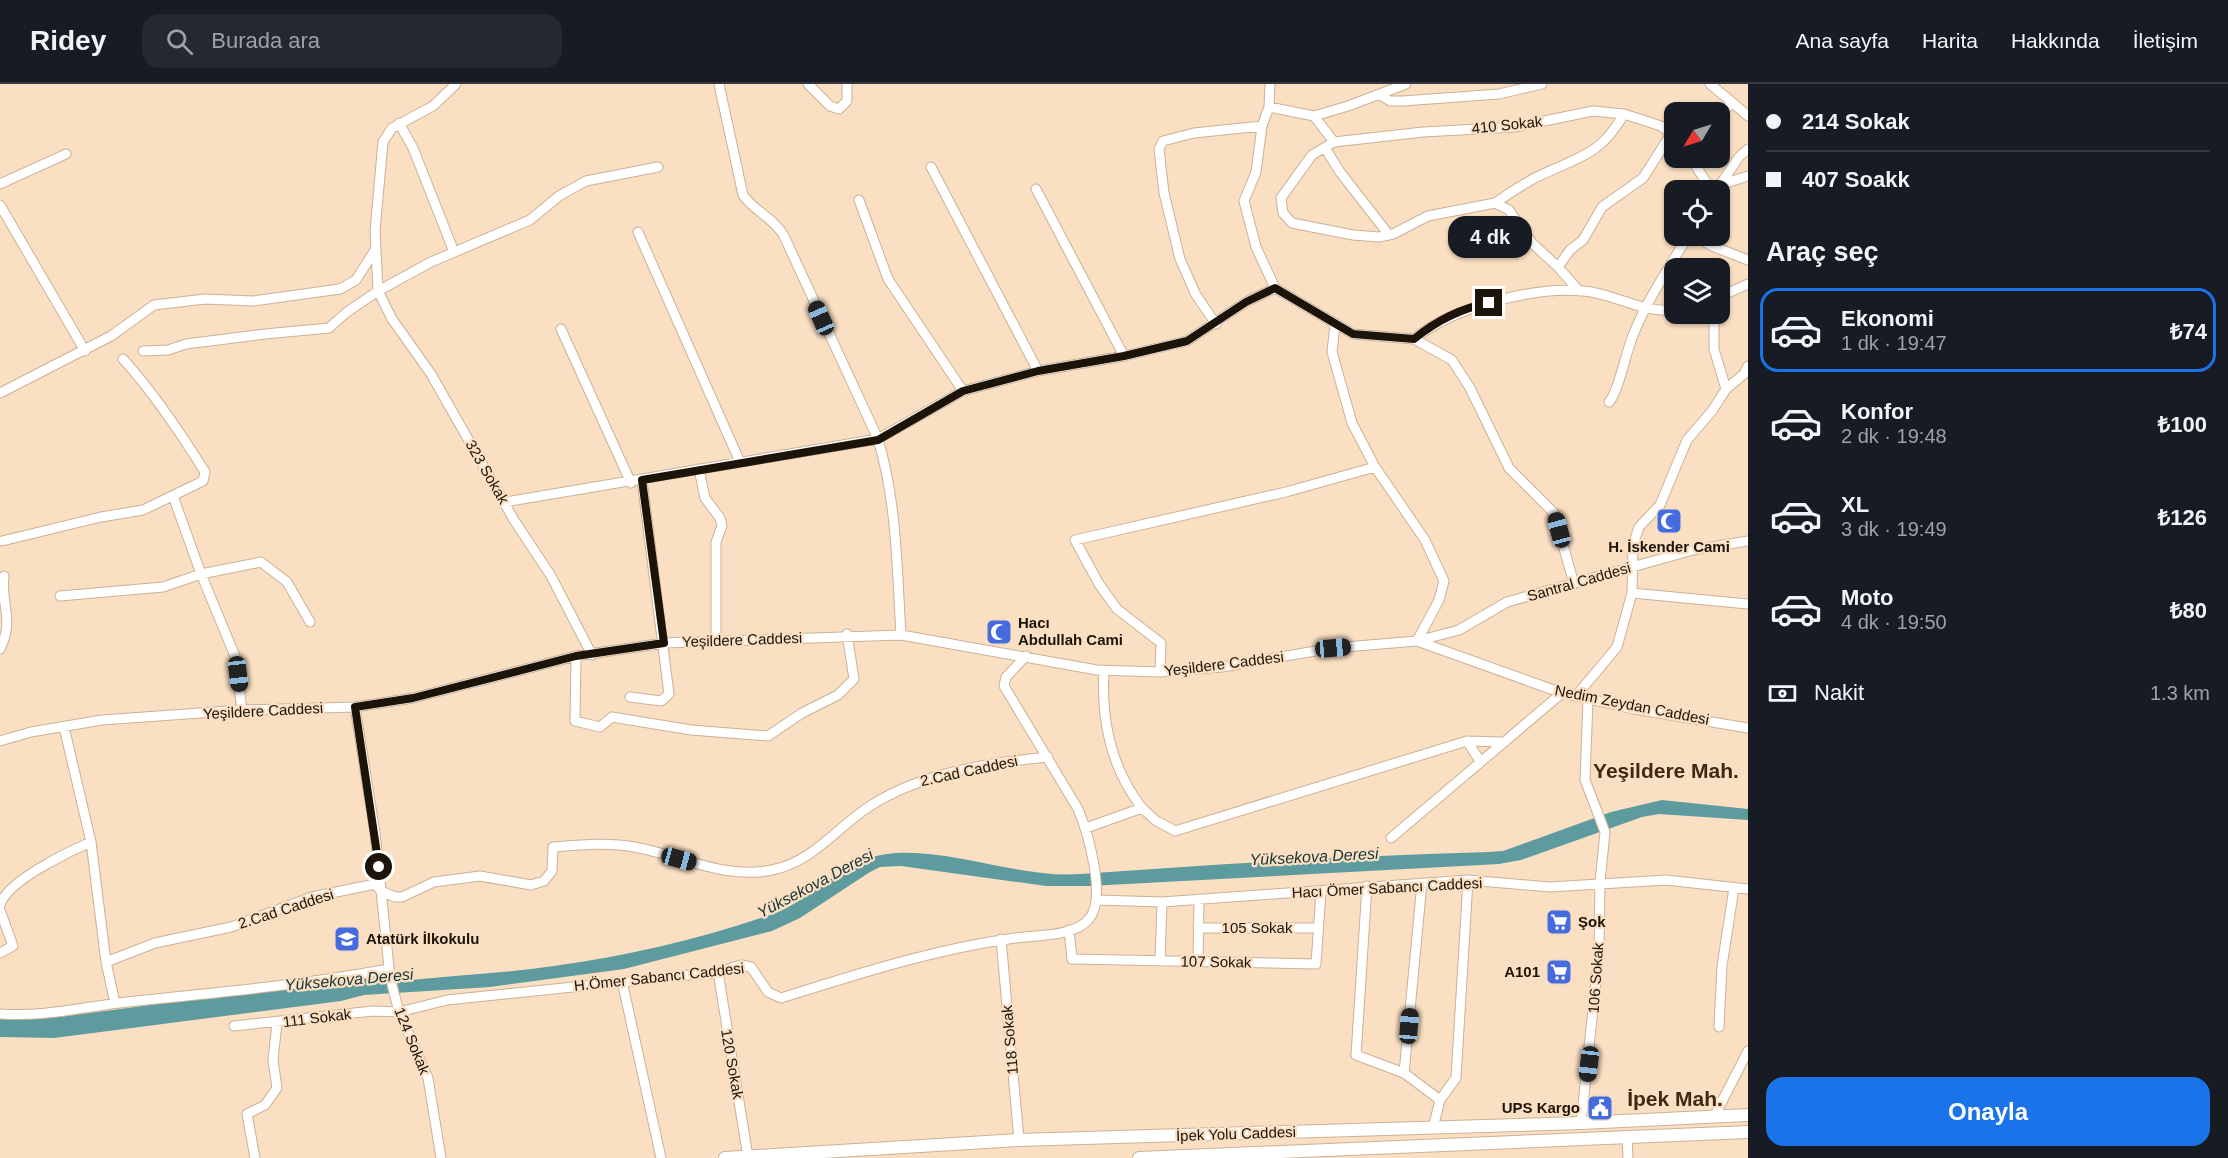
<!DOCTYPE html>
<html lang="tr">
<head>
<meta charset="utf-8">
<style>
  body { margin:0; font-family:Helvetica,sans-serif; background:#242831; color:#f1f3f6; height:100vh; display:flex; flex-direction:column; font-size:22px; white-space:nowrap }
  * { box-sizing:border-box; margin:0 }
  p { font-size:20px; color:#9ea1a6 }
  .icon { flex:none; width:33px; height:33px; fill:none; stroke:currentColor; stroke-width:2; stroke-linecap:round; stroke-linejoin:round }
  .map { position:relative; flex:1; overflow:hidden }
  .side { display:flex; flex-direction:column; background:#171b24; width:480px }
  .side>* { flex:none }
  .top-card { display:grid; align-content:center; height:132px; padding:0 18px; background:#171b24 }
  .needle { width:39px; rotate:232deg }
  .fabs { position:absolute; left:1664px; top:18px; display:grid; gap:12px }
  .fabs a { display:grid; place-items:center; width:66px; height:66px; border-radius:12px; background:#171b24; box-shadow:0 2px 4px #0004; font-size:30px }
  .end { position:absolute; width:27px; height:27px; margin:-14px; border:8px solid #1c1309; background:#fff; box-shadow:0 0 0 3px #fff }
  .from { border-radius:50% }
  .bubble { position:absolute; height:42px; border-radius:18px; background:#171b24; box-shadow:0 2px 4px #0004; font-size:20px; font-weight:800; line-height:42px; text-align:center }
  .car { position:absolute; width:18px; height:36px; margin:-18px -9px; border-radius:8px; box-shadow:0 0 4px 2px #0007; background:linear-gradient(#222 24%,#8ab4d8 0 40%,#222 0 76%,#8ab4d8 0 86%,#222 0) }
  .top-card b { display:flex; align-items:center; gap:21px; height:57px; font-size:22px }
  .top-card b+b { border-top:2px solid #363941 }
  .top-card i { width:15px; height:15px; background:#f1f3f6 }
  ul { padding:0; list-style:none }
  li { display:flex; align-items:center; gap:18px; height:84px; margin:0 12px 9px; padding:0 6px; border:3px solid transparent; border-radius:18px }
  li div { flex:1 }
  li b { display:block; font-size:22px }
  li em { font-style:normal; font-weight:800 }
  li.active { border-color:#1a73e8 }
  li>.icon { width:54px; height:54px; stroke-width:1.5 }
  h2 { padding:0 18px; font-size:27px; line-height:72px }
  .pay { display:flex; align-items:center; gap:15px; height:66px; padding:0 18px; font-size:22px }
  .pay p { margin-inline-start:auto }
  .primary-button { display:flex; gap:12px; margin-top:auto; padding:12px 18px }
  .primary-button a { flex:1; height:69px; border-radius:18px; background:#1a73e8; color:#fff; font-size:24px; font-weight:800; line-height:69px; text-align:center }
  header { display:flex; align-items:center; gap:36px; box-sizing:border-box; height:84px; padding:0 30px; background:#171b24; border-bottom:2px solid #363941 }
  header strong { font-size:28px }
  nav { display:flex; gap:33px; margin-inline-start:auto; font-size:21px }
  .search { width:420px; height:54px; background:#242831; display:flex; align-items:center; gap:15px; box-sizing:border-box; padding:0 21px; border-radius:18px; color:#9ea1a6; font-size:22px }
  main { display:flex; flex:1; min-height:0 }
  .map>svg:first-child { display:block }
</style>
</head>
<body>
<header>
<strong>Ridey</strong>
<div class="search"><svg class="icon" aria-label="search" viewBox="0 0 24 24"><circle cx="10" cy="10" r="6"/><path d="M15 15l6 6"/></svg>Burada ara</div>
<nav><a>Ana sayfa</a><a>Harita</a><a>Hakkında</a><a>İletişim</a></nav>
</header>
<main>
<div class="map">
<svg width="1748" height="1074" viewBox="0 0 1748 1074">
  <rect width="100%" height="100%" fill="#fadfc2"/>
  <path fill="#5e9b9f" d="M1662,716l86,9v11l-89,-6 -17,3 -121,43 -22,4 -410,22h-43l-145,-20 -21,1 -10,5 -70,46 -28,13 -148,38 -134,18 -126,8 -23,6 -287,37 -54,-1v-19l59,-1 283,-37 56,-2 13,2c47,-5 95,-7 143,-14 73,-10 146,-27 216,-51 40,-13 69,-52 111,-60 59,-11 137,24 199,19 135,-10 273,-18 409,-22l14,-1 108,-39z"/>
  <g fill="none" stroke-linecap="round" stroke-linejoin="round">
    <g stroke="#cbb196" stroke-width="11">
      <path id="minor" d="M456,0l-23,22 -41,22 -9,14 -8,89 3,60 14,28 39,55 83,146 37,56 41,79
        M719,0l24,111c12,17 31,23 41,41l94,203c19,64 19,130 23,196
        M808,0l22,22 9,3 8,-8v-17
        M1270,0l-1,23 -7,19 -6,46 -12,29 12,46 19,41
        M1710,0l23,19 -14,11
        M1380,11l10,6h13l96,-7 43,-10
        M1733,19l15,13
        M1269,23l45,9 20,26
        M1314,32l34,-10 58,-22
        M399,39l14,25 41,104
        M1325,64l15,24 49,63
        M1691,74l20,32
        M931,83l107,204
        M0,100l66,-30
        M1719,101l29,-9
        M1720,101l19,-28 9,-8
        M1036,105l88,167
        M859,116l29,79 75,112
        M1495,119c14,-9 26,-18 40,-25 41,-21 64,-20 89,-64
        M0,121l85,146
        M638,148l102,230
        M1695,152l17,10 36,14
        M1558,183l12,-17 13,-10 19,-33 41,-29 28,-44
        M1275,204l78,46 61,5 38,21 18,28 39,80 45,45 20,71
        M1579,207l-21,-24 -26,-24 -23,-33 -14,-7 -67,13 -35,18 -14,3 -26,-2 -61,-12 -9,-10 -2,-15 31,-43 22,-13 89,-10 92,-5 78,-16 31,3 37,12 13,10
        M1719,213l29,-13
        M1216,240l-20,-29 -16,-36 -16,-66 -5,-44 4,-8 31,-8 68,-7
        M1335,240l-3,28 20,71 23,44 50,73 19,41 -5,19 -22,41
        M561,245l70,154
        M1414,255c39,-32 121,-53 170,-48 31,3 58,22 90,19
        M143,267l25,-1 18,-6 79,-10 64,-6 18,-16 31,-21 53,-29 99,-42 29,-24 27,-15 72,-14
        M1726,305l18,-15 4,-8
        M0,309l111,-57 43,-31 51,-6 48,2 87,-12 16,-9 19,-30
        M1609,318c10,-10 17,-52 25,-69 14,-35 35,-65 54,-97
        M699,385l6,29 15,20 2,8 -6,16v100
        M173,412l28,78 34,82 7,54
        M505,418l373,-63 85,-48 75,-20 86,-15 63,-15 59,-39 29,-14
        M2,457l99,-24 42,-7 60,-29 2,-9c-25,-40 -51,-79 -82,-113
        M1632,509l116,11
        M60,512l103,-9 38,-13 60,-12 26,20 23,40
        M1417,557l145,52 72,16 114,19
        M0,565c15,-30 0,-46 4,-73
        M576,572l-1,65 25,6 12,-10 79,13 77,6 34,-23 36,-18 16,-16 -7,-45
        M1104,586c-3,50 7,98 38,138
        M1160,588l1,-29 -44,-34 -18,-25 -24,-44 211,-48 89,-25
        M1576,612l41,-49 15,-54 1,-48 6,-18 21,-22 27,-65 25,-29 14,-22 -12,-40v-35
        M630,613l31,4 8,-7 -27,-214
        M355,623l20,126 15,144 9,35 29,66 13,80
        M64,643l27,115 15,120 9,41
        M0,657l31,-9 71,-12 140,-10 113,-3 58,-9 163,-42 88,-13 237,-8 196,35 63,2 62,-5 111,-19 84,-7 42,-11 48,-28 186,-52 55,-9
        M1467,657l13,20
        M1086,744l56,-20 13,12 20,11 292,-90 35,1
        M1391,754l171,-145
        M1422,799l-18,190 36,27 -7,28
        M1367,802l-11,169 48,18
        M1097,816l65,2 306,-22 82,7 116,-7 82,9
        M0,821c7,-24 68,-53 91,-63
        M0,826l13,36 -13,7
        M1198,844h119
        M1069,846l3,29 244,5 5,-73
        M1001,855l18,201
        M1160,877l2,-59
        M106,878l49,-19 76,-16 81,-30 63,-13 6,7 14,6h7l32,-15 46,-6 51,9 13,-4 8,-10 1,-24c26,-2 55,-5 81,0 47,8 90,33 138,23 41,-8 64,-42 98,-64 51,-33 118,-43 178,-49
        M1198,878l1,-63
        M718,888l30,185
        M622,897l39,177
        M0,930c46,3 82,-7 127,-12 88,-9 175,-17 262,-33
        M234,942l139,-15 26,1 48,-12 271,-28 23,-7 10,2 17,25 13,6c76,-24 154,-49 234,-60 21,-3 59,-1 74,-19 18,-21 -1,-86 -11,-110l-74,-123 2,-9 20,-21
        M1719,943l3,-61 12,-78
        M1440,1016l16,-22 12,-198
        M1715,1031l33,-64
        M1581,1039l18,-171 1,-70 5,-50 -20,-52 3,-80
        M1627,1052l1,22
        M255,1074l-8,-44 18,-9 12,-17 -4,-28 4,-37"/>
    </g>
    <g stroke="#cbb196" stroke-width="14">
      <path id="highway" d="M725,1074l294,-18 562,-17 167,-8
        M1139,1074l609,-26"/>
    </g>
    <use href="#minor" stroke="#fff" stroke-width="9"/>
    <use href="#highway" stroke="#fff" stroke-width="12"/>
  </g>
  <g fill="none" stroke-linecap="round" stroke-linejoin="round">
    <path stroke="#1c1309" stroke-width="8" d="M379,783l-24,-160 58,-9 163,-42 88,-13 -22,-163 236,-40 85,-49 75,-20 86,-15 63,-15 59,-39 29,-14 78,46 61,5c22,-18 48,-31 75,-36"/>
  </g>
  <defs>
    <g id="mosque-square" transform="scale(1.35)"><rect x="-9" y="-9" width="18" height="18" rx="4" fill="#466bde" stroke="#fadfc2"/><path d="M3.5-4.9A6 6 0 1 0 3.5 4.9A5 5 0 1 1 3.5-4.9Z" fill="#fff"/></g>
    <g id="supermarket-square" transform="scale(1.35)"><rect x="-9" y="-9" width="18" height="18" rx="4" fill="#466bde" stroke="#fadfc2"/><path d="M-6-5.5h2.5l.6 2H6L4.5 2H-2.5L-4.4-4H-6ZM-1.5 3.2a1.3 1.3 0 1 0 .1 0ZM3 3.2a1.3 1.3 0 1 0 .1 0Z" fill="#fff"/></g>
    <g id="school-square" transform="scale(1.35)"><rect x="-9" y="-9" width="18" height="18" rx="4" fill="#466bde" stroke="#fadfc2"/><path d="M0-5L7-2L0 1L-7-2ZM-4 1L0 2.5L4 1V4Q0 6-4 4Z" fill="#fff"/></g>
    <g id="civic-square" transform="scale(1.35)"><rect x="-9" y="-9" width="18" height="18" rx="4" fill="#466bde" stroke="#fadfc2"/><path d="M-.6-6.5H3V-4.5H.6V-3L4-1V1h2V6H-6V1h2V-1L-.6-3ZM-1.2 2.5V6h2.4V2.5Z" fill="#fff"/></g>
  </defs>
  <g fill-rule="evenodd">
    <use href="#mosque-square" x="1669" y="437"/>
    <use href="#mosque-square" x="999" y="548"/>
    <use href="#supermarket-square" x="1559" y="838"/>
    <use href="#school-square" x="347" y="855"/>
    <use href="#supermarket-square" x="1559" y="888"/>
    <use href="#civic-square" x="1600" y="1024"/>
  </g>
  <g text-anchor="middle" stroke-width="4.5" stroke-linejoin="round" paint-order="stroke">
    <g font-size="15" fill="#1c1309" stroke="#fadfc2">
      <text transform="translate(1507 41) rotate(-6)" y="5">410 Sokak</text>
      <text transform="translate(487 388) rotate(60)" y="5">323 Sokak</text>
      <text transform="translate(1579 498) rotate(-16)" y="5">Santral Caddesi</text>
      <text transform="translate(742 556) rotate(-2)" y="5">Yeşildere Caddesi</text>
      <text transform="translate(1224 580) rotate(-7)" y="5">Yeşildere Caddesi</text>
      <text transform="translate(1632 621) rotate(11)" y="5">Nedim Zeydan Caddesi</text>
      <text transform="translate(263 627) rotate(-3)" y="5">Yeşildere Caddesi</text>
      <text transform="translate(969 687) rotate(-12)" y="5">2.Cad Caddesi</text>
      <text transform="translate(1387 804) rotate(-3)" y="5">Hacı Ömer Sabancı Caddesi</text>
      <text transform="translate(286 825) rotate(-18)" y="5">2.Cad Caddesi</text>
      <text x="1257" y="849">105 Sokak</text>
      <text transform="translate(1216 878) rotate(1)" y="5">107 Sokak</text>
      <text transform="translate(659 893) rotate(-6)" y="5">H.Ömer Sabancı Caddesi</text>
      <text transform="translate(1596 894) rotate(-86)" y="5">106 Sokak</text>
      <text transform="translate(317 934) rotate(-7)" y="5">111 Sokak</text>
      <text transform="translate(1010 956) rotate(-95)" y="5">118 Sokak</text>
      <text transform="translate(412 957) rotate(68)" y="5">124 Sokak</text>
      <text transform="translate(732 980) rotate(80)" y="5">120 Sokak</text>
      <text transform="translate(1236 1050) rotate(-2)" y="5">İpek Yolu Caddesi</text>
    </g>
    <g font-size="15" font-weight="bold" fill="#1c1309" stroke="#fadfc2" text-anchor="start">
      <text x="1669" y="468" text-anchor="middle">H. İskender Cami</text>
      <text x="1018" y="544">Hacı<tspan x="1018" dy="17">Abdullah Cami</tspan></text>
      <text x="1578" y="843">Şok</text>
      <text x="366" y="860">Atatürk İlkokulu</text>
      <text x="1540" y="893" text-anchor="end">A101</text>
      <text x="1580" y="1029" text-anchor="end">UPS Kargo</text>
    </g>
    <g font-size="16" font-style="italic" fill="#153537" stroke="#fadfc2">
      <text transform="translate(1314 772) rotate(-3)" y="6">Yüksekova Deresi</text>
      <text transform="translate(815 799) rotate(-28)" y="6">Yüksekova Deresi</text>
      <text transform="translate(349 895) rotate(-5)" y="6">Yüksekova Deresi</text>
    </g>
    <g font-size="21" font-weight="bold" fill="#3e2911" stroke="#fadfc2">
      <text x="1666" y="694">Yeşildere Mah.</text>
      <text x="1675" y="1022">İpek Mah.</text>
    </g>
  </g>
</svg>
<div class="fabs">
<a><svg class="needle" viewBox="-14 -14 28 28"><path d="M0-13l5 13h-10z" fill="#e53935"/><path d="M0 13l5-13h-10z" fill="#9ea1a6"/></svg></a>
<a><svg class="icon" aria-label="locate" viewBox="0 0 24 24"><circle cx="12" cy="12" r="6"/><path d="M12 2v4M12 18v4M2 12h4M18 12h4"/></svg></a>
<a><svg class="icon" aria-label="layers" viewBox="0 0 24 24"><path d="M12 4l9 5-9 5-9-5zM3 14l9 5 9-5"/></svg></a>
</div>
<i class="end from" style="left:379px;top:783px"></i>
<i class="end" style="left:1489px;top:219px"></i>
<div class="bubble" style="left:1448px;top:132px;width:84px">4 dk</div>
<i class="car" style="left:821px;top:234px;rotate:336deg"></i>
<i class="car" style="left:1559px;top:446px;rotate:345deg"></i>
<i class="car" style="left:1333px;top:564px;rotate:85deg"></i>
<i class="car" style="left:238px;top:590px;rotate:173deg"></i>
<i class="car" style="left:679px;top:775px;rotate:105deg"></i>
<i class="car" style="left:1409px;top:942px;rotate:5deg"></i>
<i class="car" style="left:1589px;top:980px;rotate:187deg"></i>
</div>
<section class="side">
<div class="top-card">
<b><i class="from"></i>214 Sokak</b>
<b><i></i>407 Soakk</b>
</div>
<h2>Araç seç</h2>
<ul>
<li class="active"><svg class="icon" aria-label="car" viewBox="0 0 24 24"><path d="M5 17H2v-5l4-1 3-4h7l3 4 3 1v5h-3M9 17h6M6 11h13"/><circle cx="7" cy="17" r="2"/><circle cx="17" cy="17" r="2"/></svg><div><b>Ekonomi</b><p>1 dk · 19:47</p></div><em>₺74</em></li>
<li><svg class="icon" aria-label="car" viewBox="0 0 24 24"><path d="M5 17H2v-5l4-1 3-4h7l3 4 3 1v5h-3M9 17h6M6 11h13"/><circle cx="7" cy="17" r="2"/><circle cx="17" cy="17" r="2"/></svg><div><b>Konfor</b><p>2 dk · 19:48</p></div><em>₺100</em></li>
<li><svg class="icon" aria-label="car" viewBox="0 0 24 24"><path d="M5 17H2v-5l4-1 3-4h7l3 4 3 1v5h-3M9 17h6M6 11h13"/><circle cx="7" cy="17" r="2"/><circle cx="17" cy="17" r="2"/></svg><div><b>XL</b><p>3 dk · 19:49</p></div><em>₺126</em></li>
<li><svg class="icon" aria-label="car" viewBox="0 0 24 24"><path d="M5 17H2v-5l4-1 3-4h7l3 4 3 1v5h-3M9 17h6M6 11h13"/><circle cx="7" cy="17" r="2"/><circle cx="17" cy="17" r="2"/></svg><div><b>Moto</b><p>4 dk · 19:50</p></div><em>₺80</em></li>
</ul>
<div class="pay"><svg class="icon" aria-label="cash" viewBox="0 0 24 24"><path d="M3 7h18v10H3z"/><circle cx="12" cy="12" r="2"/></svg>Nakit<p>1.3 km</p></div>
<div class="primary-button"><a>Onayla</a></div>
</section>
</main>
</body>
</html>
